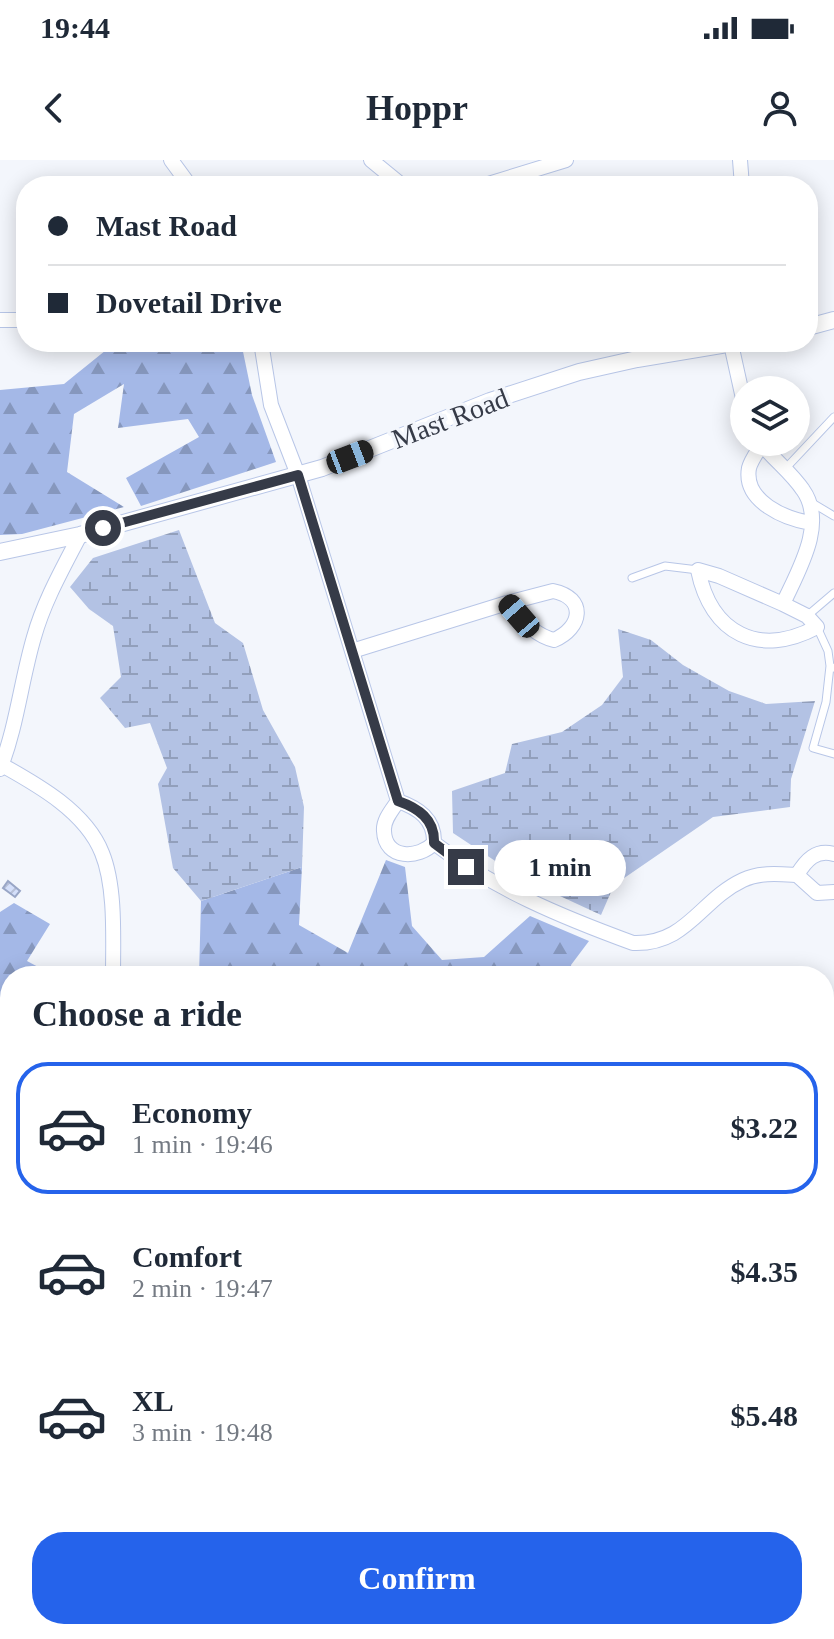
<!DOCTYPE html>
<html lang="en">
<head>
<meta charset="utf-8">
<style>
  body { margin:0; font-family:Georgia,serif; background:#f6f6f7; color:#1f2937; height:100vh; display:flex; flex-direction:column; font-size:30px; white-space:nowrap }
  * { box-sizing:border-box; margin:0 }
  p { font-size:26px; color:#747a83 }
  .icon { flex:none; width:44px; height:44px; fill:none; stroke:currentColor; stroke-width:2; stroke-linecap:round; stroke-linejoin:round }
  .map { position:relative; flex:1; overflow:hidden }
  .details { position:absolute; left:0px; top:806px; width:834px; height:674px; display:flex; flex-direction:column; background:#fff; border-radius:32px 32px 0 0; box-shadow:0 4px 20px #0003 }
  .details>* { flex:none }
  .banner { position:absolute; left:16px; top:16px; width:802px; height:176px; border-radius:32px; box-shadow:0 4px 20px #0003; display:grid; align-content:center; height:176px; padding:0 32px; background:#fff }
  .fabs { position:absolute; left:730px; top:216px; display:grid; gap:16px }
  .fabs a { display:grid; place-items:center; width:80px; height:80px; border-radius:50%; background:#fff; box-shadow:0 4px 20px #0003; font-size:40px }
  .end { position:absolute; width:36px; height:36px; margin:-18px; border:10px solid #363b48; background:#fff; box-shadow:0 0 0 4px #fff }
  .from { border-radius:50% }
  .bubble { position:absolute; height:56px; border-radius:28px; background:#fff; box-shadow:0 4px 20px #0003; font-size:26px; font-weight:600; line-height:56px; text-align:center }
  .car { position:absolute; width:24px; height:48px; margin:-24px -12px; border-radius:10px; box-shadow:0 0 6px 2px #0007; background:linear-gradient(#222 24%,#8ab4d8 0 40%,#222 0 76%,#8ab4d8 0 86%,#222 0) }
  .banner b { display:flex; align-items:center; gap:28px; height:76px; font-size:30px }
  .banner b+b { border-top:2px solid #e0e1e3 }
  .banner i { width:20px; height:20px; background:#1f2937 }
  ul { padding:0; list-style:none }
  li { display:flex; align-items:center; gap:24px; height:132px; margin:0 16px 12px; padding:0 16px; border:4px solid transparent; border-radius:32px }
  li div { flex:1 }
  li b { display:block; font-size:30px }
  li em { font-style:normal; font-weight:600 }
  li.on { border-color:#2563eb }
  li>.icon { width:72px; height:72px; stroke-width:1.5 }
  h2 { padding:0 32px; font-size:36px; line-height:96px }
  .action { display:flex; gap:16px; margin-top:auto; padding:16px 32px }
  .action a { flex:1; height:92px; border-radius:32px; background:#2563eb; color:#fff; font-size:32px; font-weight:600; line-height:92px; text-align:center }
  .status { display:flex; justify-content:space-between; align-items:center; height:56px; padding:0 40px; background:#fff; direction:ltr }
  .status svg { height:22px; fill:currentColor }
  header { display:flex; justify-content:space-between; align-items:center; height:104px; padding:0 32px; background:#fff; font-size:36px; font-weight:600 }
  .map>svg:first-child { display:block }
</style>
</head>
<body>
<div class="status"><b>19:44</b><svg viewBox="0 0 49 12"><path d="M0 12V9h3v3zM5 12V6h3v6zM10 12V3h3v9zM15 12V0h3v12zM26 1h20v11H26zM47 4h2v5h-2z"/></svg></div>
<header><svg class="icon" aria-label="back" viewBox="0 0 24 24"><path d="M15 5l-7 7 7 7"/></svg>Hoppr<svg class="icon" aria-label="person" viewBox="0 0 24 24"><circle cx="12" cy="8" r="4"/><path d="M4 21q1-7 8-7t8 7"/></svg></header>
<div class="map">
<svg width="834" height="1479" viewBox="0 0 834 1479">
  <defs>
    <pattern id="forest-firs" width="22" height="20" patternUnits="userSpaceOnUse" patternTransform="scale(2)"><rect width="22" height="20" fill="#a4b8e7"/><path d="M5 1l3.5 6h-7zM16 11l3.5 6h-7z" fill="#8697bd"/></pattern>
    <pattern id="wetland-marsh" width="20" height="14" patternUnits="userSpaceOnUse" patternTransform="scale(2)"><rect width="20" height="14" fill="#b3c2e4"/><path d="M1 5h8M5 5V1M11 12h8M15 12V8" fill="none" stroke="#929fbb"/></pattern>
    <pattern id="building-hatch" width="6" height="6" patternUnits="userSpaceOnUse" patternTransform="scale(2)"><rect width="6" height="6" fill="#d4dffa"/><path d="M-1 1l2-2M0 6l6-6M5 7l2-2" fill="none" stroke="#b7c0d8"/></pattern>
  </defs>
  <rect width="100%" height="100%" fill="#f3f6fc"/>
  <path fill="url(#forest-firs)" d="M116,182h125l11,53 24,67 -135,44 -15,-28 73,-41 -11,-18 -70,9 6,-44 -50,30 -7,58 57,35 -102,27 -22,1v-145l64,-6z
    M386,700l19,7 7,59 30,34 42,-3 46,-41 59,25 -18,24 2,11h-374l2,-75 101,-34 -3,58 49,28z
    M14,743l36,21 -23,37 28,15h-45v123l-3,3 -7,-11v-179z
    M0,974l5,7 5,-2v32h-10z
    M5,1035h5v435h31l-2,9h-39v-412h3z
    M834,1209v53l-2,3 2,3v57l-10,10v-122z
    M82,1470h483l1,9h-504z"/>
  <path fill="url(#wetland-marsh)" d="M179,370l36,93 28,20 20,67 32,57 9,40 -2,60 -101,34 -28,-33 -15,-84 9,-16 -17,-45 -25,5 -25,-30 21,-21 -8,-51 -24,-17 -19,-22 23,-29z
    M618,469l33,11 32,25 46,26 37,13 49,-3 -24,78 -1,28 -77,10 -99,68 -13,30 -80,-37 -68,-45 -1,-42 53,-18 7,-29 50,-12 40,-27 21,-28z"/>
  <path fill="url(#building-hatch)" stroke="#99a6c6" stroke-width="2" d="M8,721l12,10 -5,6 -12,-9z
    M829,966l5,10v30l-8,4 -2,-42z
    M834,1130v27l-10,4v-27z
    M807,1470h6l4,9h-32z"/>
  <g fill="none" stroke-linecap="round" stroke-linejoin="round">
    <g stroke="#b8c6e7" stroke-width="9">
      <path id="service" d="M785,309l49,-52
        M809,341l25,15
        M632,418l33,-12 33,4
        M807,456l27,-23
        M817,467l11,24 2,15
        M834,508l-4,-2 -4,36 -13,46 21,6
        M824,870l10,17"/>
    </g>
    <g stroke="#b8c6e7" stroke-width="16">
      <path id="minor" d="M171,0l19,26
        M371,0l28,23 10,3
        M740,0l2,26
        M482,26l84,-26
        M0,160h26
        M261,182l10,63 27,70 100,326c20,7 37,18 36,42 -15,16 -49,17 -50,-12 -1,-11 8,-21 14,-30
        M731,184l13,59
        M760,282c13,17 31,30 43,48 24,34 -5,81 -20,114l-64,-28 -21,-6c13,64 61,88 119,57l-10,-11 -24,-12
        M762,284c-4,7 -11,16 -13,24 -6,34 37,51 62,55
        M553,431c34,7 29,37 1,49 -21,-5 -33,-22 -47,-37z
        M352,491l155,-48
        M2,605c36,20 84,47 100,88 14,34 11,87 11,123
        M0,609c17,-43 21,-88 34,-132 10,-36 29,-69 46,-102
        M434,683c60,46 128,74 199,100 54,2 67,-43 110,-63 17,-8 36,-6 54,-5
        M834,694c-18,-5 -28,6 -37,21l20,18 17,-1
        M824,912l10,-11
        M824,1043l10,1
        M824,1198l10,-4
        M824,1443l10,-4
        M720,1479l26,-9"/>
    </g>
    <g stroke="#b8c6e7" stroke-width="18">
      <path id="tertiary" d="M808,167l26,-7
        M0,392l80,-17 242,-67 168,-67 89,-29 58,-13 102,-17"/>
    </g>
    <path stroke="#adb1ba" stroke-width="2" stroke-dasharray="6 6" stroke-linecap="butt" d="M829,1128v-23h5
      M824,1130l10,-4"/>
    <use href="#service" stroke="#fff" stroke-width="7"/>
    <use href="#minor" stroke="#fff" stroke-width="14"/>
    <use href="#tertiary" stroke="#fff" stroke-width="16"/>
  </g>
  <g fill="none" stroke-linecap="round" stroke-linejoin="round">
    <path stroke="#363b48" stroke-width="10" d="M103,368l195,-53 100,326c20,7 37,18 36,42l32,24"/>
  </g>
  <g text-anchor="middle" stroke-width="7" stroke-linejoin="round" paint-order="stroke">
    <g font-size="28" fill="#363b48" stroke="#f3f6fc">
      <text transform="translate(450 258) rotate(-21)" y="10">Mast Road</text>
    </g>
  </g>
</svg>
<div class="fabs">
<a><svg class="icon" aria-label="layers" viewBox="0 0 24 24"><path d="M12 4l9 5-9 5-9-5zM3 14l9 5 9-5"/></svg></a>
</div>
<i class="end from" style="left:103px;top:368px"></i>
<i class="end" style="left:466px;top:707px"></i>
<div class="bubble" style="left:494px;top:680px;width:132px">1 min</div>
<i class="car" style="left:350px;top:297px;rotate:69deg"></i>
<i class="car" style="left:519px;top:456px;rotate:319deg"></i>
<div class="banner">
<b><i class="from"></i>Mast Road</b>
<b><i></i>Dovetail Drive</b>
</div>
<section class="details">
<h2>Choose a ride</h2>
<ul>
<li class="on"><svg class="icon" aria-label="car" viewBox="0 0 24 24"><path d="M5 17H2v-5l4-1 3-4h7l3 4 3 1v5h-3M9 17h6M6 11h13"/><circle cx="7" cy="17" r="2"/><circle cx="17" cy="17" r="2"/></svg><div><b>Economy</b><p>1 min · 19:46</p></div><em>$3.22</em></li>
<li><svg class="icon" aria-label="car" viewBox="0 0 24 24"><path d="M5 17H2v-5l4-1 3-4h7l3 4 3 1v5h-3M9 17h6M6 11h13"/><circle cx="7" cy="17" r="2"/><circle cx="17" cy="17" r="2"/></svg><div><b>Comfort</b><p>2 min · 19:47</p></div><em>$4.35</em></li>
<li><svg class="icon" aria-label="car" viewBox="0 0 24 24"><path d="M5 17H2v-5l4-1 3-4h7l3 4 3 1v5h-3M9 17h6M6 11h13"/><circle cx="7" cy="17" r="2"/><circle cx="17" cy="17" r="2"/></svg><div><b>XL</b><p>3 min · 19:48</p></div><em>$5.48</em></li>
</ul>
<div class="action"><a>Confirm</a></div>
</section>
</div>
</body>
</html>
